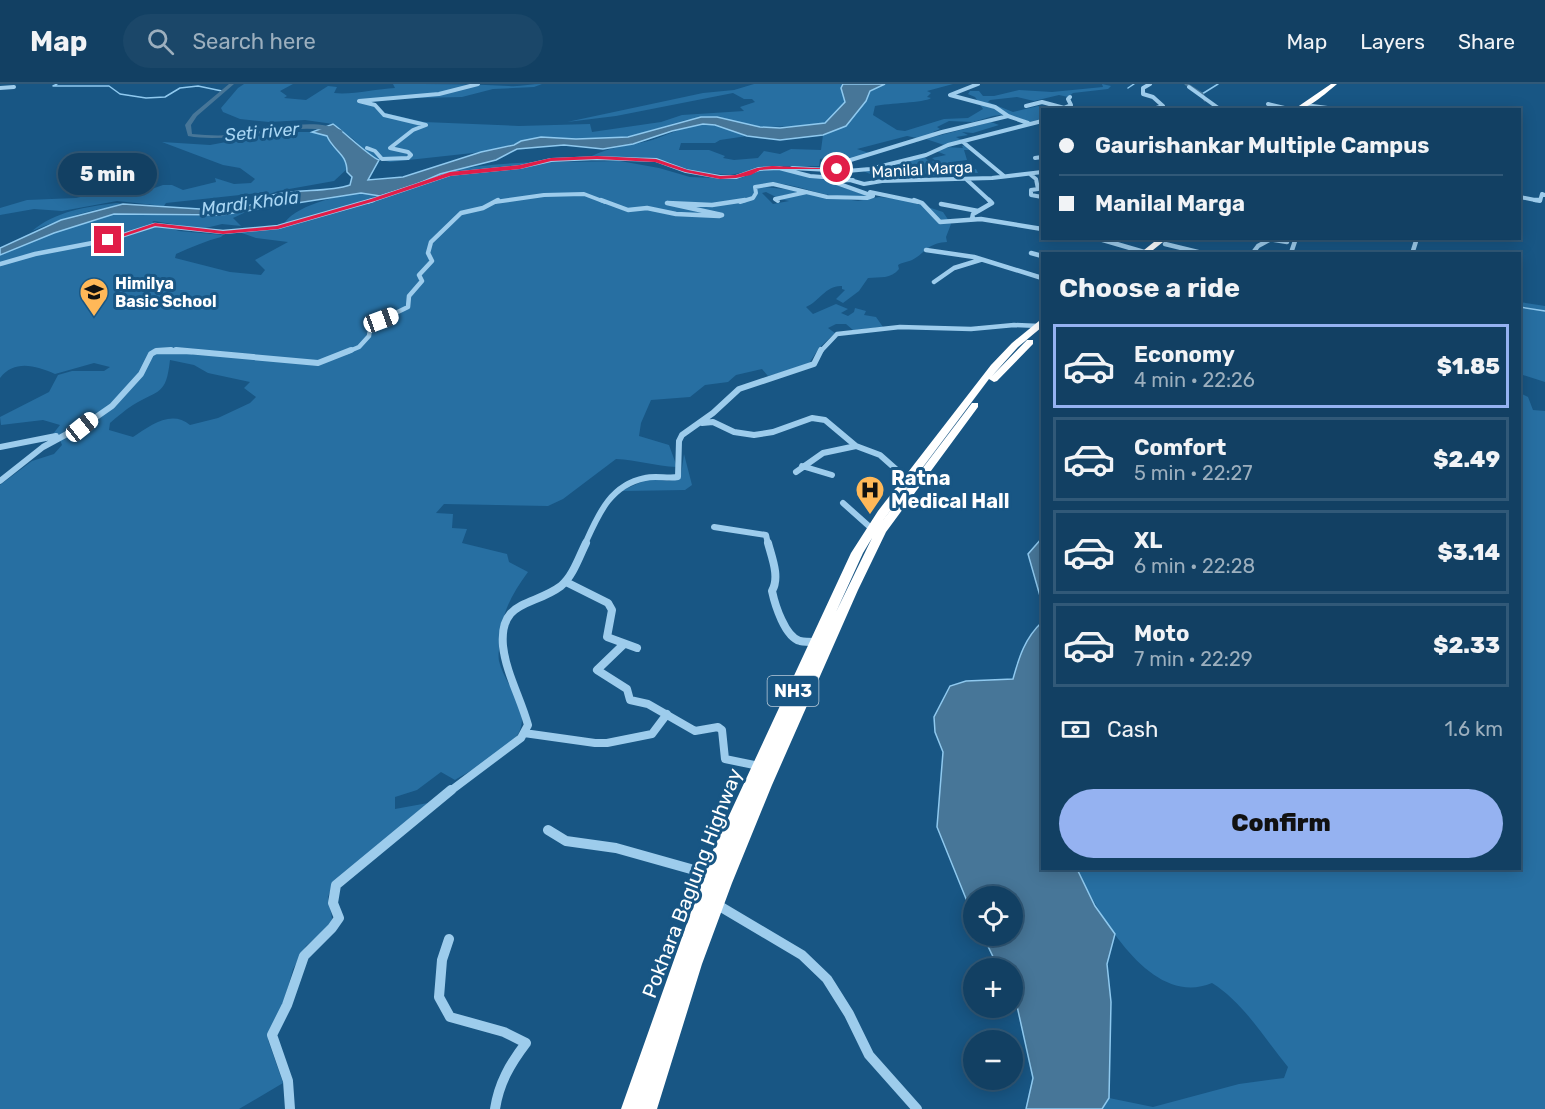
<!DOCTYPE html>
<html lang="en">
<head>
<meta charset="utf-8">
<style>
  body { margin:0; font-family:Rubik,sans-serif; background:#1b4769; color:#f1f3f6; height:100vh; display:flex; flex-direction:column; font-size:22px; white-space:nowrap }
  * { box-sizing:border-box; margin:0 }
  p { font-size:20px; color:#9cafbe }
  .icon { flex:none; width:33px; height:33px; fill:none; stroke:currentColor; stroke-width:2; stroke-linecap:round; stroke-linejoin:round }
  .map { position:relative; flex:1; overflow:hidden }
  .drawer { position:absolute; left:1041px; top:168px; width:480px; height:618px; display:flex; flex-direction:column; background:#124063; border-radius:0px; box-shadow:0 3px 15px #0003,0 0 0 2px #315978 }
  .drawer>* { flex:none }
  .banner { position:absolute; left:1041px; top:24px; width:480px; height:132px; border-radius:0px; box-shadow:0 3px 15px #0003,0 0 0 2px #315978; display:grid; align-content:center; height:132px; padding:0 18px; background:#124063 }
  .controls { position:absolute; left:963px; top:802px; display:grid; gap:12px }
  .controls a { display:grid; place-items:center; width:60px; height:60px; border-radius:50%; background:#124063; box-shadow:0 3px 15px #0003,0 0 0 2px #315978; font-size:30px }
  .end { position:absolute; width:27px; height:27px; margin:-14px; border:8px solid #e11d48; background:#fff; box-shadow:0 0 0 3px #fff }
  .from { border-radius:50% }
  .bubble { position:absolute; height:42px; border-radius:21px; background:#124063; box-shadow:0 3px 15px #0003,0 0 0 2px #315978; font-size:20px; font-weight:800; line-height:42px; text-align:center }
  .car { position:absolute; width:18px; height:36px; margin:-18px -9px; border-radius:8px; box-shadow:0 0 4px 2px #0007; background:linear-gradient(#fff 24%,#345 0 40%,#fff 0 76%,#345 0 86%,#fff 0) }
  .banner b { display:flex; align-items:center; gap:21px; height:57px; font-size:22px }
  .banner b+b { border-top:2px solid #315978 }
  .banner i { width:15px; height:15px; background:#f1f3f6 }
  ul { padding:0; list-style:none }
  li { display:flex; align-items:center; gap:18px; height:84px; margin:0 12px 9px; padding:0 6px; border:3px solid #315978; border-radius:0px }
  li div { flex:1 }
  li b { display:block; font-size:22px }
  li em { font-style:normal; font-weight:800 }
  li.active { border-color:#95b2f1 }
  li>.icon { width:54px; height:54px; stroke-width:1.5 }
  h2 { padding:0 18px; font-size:27px; line-height:72px }
  .pay { display:flex; align-items:center; gap:15px; height:66px; padding:0 18px; font-size:22px }
  .pay p { margin-inline-start:auto }
  .cta { display:flex; gap:12px; margin-top:auto; padding:12px 18px }
  .cta a { flex:1; height:69px; border-radius:36px; background:#95b2f1; color:#111; font-size:24px; font-weight:800; line-height:69px; text-align:center }
  header { display:flex; align-items:center; gap:36px; box-sizing:border-box; height:84px; padding:0 30px; background:#124063; border-bottom:2px solid #315978 }
  header strong { font-size:28px }
  nav { display:flex; gap:33px; margin-inline-start:auto; font-size:21px }
  .search { width:420px; height:54px; background:#1b4769; display:flex; align-items:center; gap:15px; box-sizing:border-box; padding:0 21px; border-radius:33px; color:#9cafbe; font-size:22px }
  .map>svg:first-child { display:block }
</style>
</head>
<body>
<header>
<strong>Map</strong>
<div class="search"><svg class="icon" aria-label="search" viewBox="0 0 24 24"><circle cx="10" cy="10" r="6"/><path d="M15 15l6 6"/></svg>Search here</div>
<nav><a>Map</a><a>Layers</a><a>Share</a></nav>
</header>
<div class="map">
<svg width="1545" height="1025" viewBox="0 0 1545 1025">
  <rect width="100%" height="100%" fill="#185684"/>
  <path fill="#276fa2" fill-rule="evenodd" d="M244,0h49l-13,7 7,5 -3,2 22,2 22,-14 9,1 -3,6c18,2 42,-4 61,-5l-2,-4c39,0 78,0 116,2 10,1 22,-2 33,-2l-8,3 -41,2 -31,8 -87,2 -4,4 14,10 39,9 95,4 71,-2 2,8 69,-10 21,-7 62,-4 -4,-4 15,-5 -3,-3h-8l-11,-6 -117,23 -49,6 136,-29 31,-3 20,-6h89l-2,5 4,13 -20,21 -23,3 -42,1 -43,-10 -31,3 -58,17 -52,2 -35,-2 -59,15 -92,10 -17,-4 -20,-19 -20,-15 -28,-4 -36,2 -29,-3 -17,-7 -2,-4 17,-20z
    M885,0h68l-26,7 4,2 -4,4 4,1c-7,5 -42,5 -56,8l-2,9 24,15 8,1 39,-12 24,-1 15,-9 -8,-12 -7,-3 2,-3h9l4,5h11l25,-6 33,2 51,-5 -1,-3 9,2 -3,3 -35,4 -5,4 -9,-2 -25,6 -17,-4 -27,3 -2,2 25,10 25,-6 11,3 -7,1v9l-12,3 -23,-8 -14,2 -20,6 -24,-1 -12,6 3,2 -7,3 3,2 -14,5 -15,-3 -50,13 15,5 -23,6 -11,-4 -18,3 -1,7 -52,1 -37,8 -41,-4 -20,-9 -29,-5 -56,3c25,-14 42,-13 68,-20 19,-6 37,-17 59,-15 12,0 25,7 36,11l-27,4 -5,3h-34l-2,7h30l16,6 -2,2 11,2 24,-2 6,-7 16,3 11,-5 30,1 2,-15c19,-5 40,-26 47,-44z
    M991,38l8,3 -26,8 -11,-1 6,3 -12,2 8,4 -20,4 -18,-6z
    M281,48h31l15,4 5,10 15,15v8l-13,12 -56,10 -11,4v-3l-101,11 -2,3 -47,-5 -55,10 -28,-2 -34,6v-7l27,-8 49,-2 17,-4 50,-2 20,-7h9l11,5 33,-8 -1,-4 19,6 17,-1 4,-4 -15,-11 -17,-3 -61,-23 48,3z
    M966,61l6,5h-8l3,10 -16,2 13,8 12,-1 2,4c-13,0 -27,-2 -40,-1l2,4c-13,0 -22,-7 -36,-6l4,4c-17,3 -32,5 -46,-4 13,-2 20,0 31,0l-3,-3 8,-2 -4,-2 29,-7 7,6 6,-1 -4,-3 14,-3 -10,-4 9,-4 18,1 -1,-2z
    M620,77l39,7 31,9 48,2 21,-8 18,-2 50,10 3,4 38,13c-12,0 -26,1 -39,-1 -24,-4 -51,-18 -75,-9l49,5 -27,6 -10,-5 -4,1 11,11 16,-3 -9,-2 27,-6 51,8 21,-4 27,3 37,12 8,12 -5,13 1,5c-19,1 -19,9 -35,18 -5,2 -9,2 -14,5l1,4c-8,10 -19,8 -31,9l-9,13 -16,12 -7,-4 9,-9 -3,-1v-3c-16,-1 -22,15 -36,21l7,7 23,-10 12,5 -7,4 7,3 6,-4 1,-4 11,3 -2,4 12,2 7,10 -30,3 -7,-6h-10l-8,4 7,5 -16,15 -11,17 -40,11 -6,-7 -26,6 -8,7 -23,3 -15,12 -39,3 -10,23 -2,13 30,9 8,22c-22,-1 -40,-7 -61,-8l-53,40 -15,7 -104,-2 -8,9 17,1 -1,14 15,1 -5,14 45,11 2,8 19,10c-17,23 -27,42 -28,71 -1,5 -2,13 -1,18 5,23 30,44 21,69 -6,18 -49,40 -65,50l-14,-8 -24,18 -22,7v12l33,-6 -95,80 -5,14 4,21 -1,7 -25,21 -13,23 -10,36 -15,35 15,43 -44,26h-239v-624l32,-24 22,-7 8,-9 -2,-5 -11,-1 11,-14 -17,-5 -42,5 -1,-8 49,-25 9,-17 14,-4h32l6,-4 -16,-4 -39,11c-19,-8 -40,-15 -55,4v-123l54,-22 60,-19 85,2 49,-5 -15,7 8,8 -19,-2 -20,5 -48,-8 -2,1 27,9 44,4 -2,2c-15,4 -30,10 -45,17l-1,4 55,14 31,3 4,-5 -10,-10 33,-18 -32,-4 -17,-6 44,-6c8,-20 57,-31 77,-33 7,-1 15,3 22,2 22,-4 40,-17 60,-22 58,-14 119,-10 178,-12zM170,276l24,5 14,8 42,9 -6,6 12,9 -6,6 -32,15 -28,7c-19,-16 -40,1 -57,12l-24,-7 1,-7c7,-6 15,-13 23,-18 26,-16 33,-9 37,-45z
    M116,119l25,2c-37,-1 -75,12 -109,26 24,-20 54,-24 84,-28z
    M1520,218l25,4v76l-25,-8z
    M1520,309l8,4 5,13 12,1v698h-443l7,-11 44,9 86,-23 45,-6 4,-11c-24,-29 -44,-64 -76,-84 -62,26 -113,-69 -135,-114l443,-1z
    M684,370l8,31 -7,5 -64,1 27,-12 21,2 9,-3 3,-3z"/>
  <path fill="#477698" stroke="#8fc9ef" stroke-width="1.5" d="M843,0h42l-15,7 -4,10 -20,25 -23,9 -43,5 -17,-2 -16,-2 -32,-11 -12,-1 -31,7 -39,13 -30,5 -39,-4 -47,4 -21,11 -56,14 -25,11 -35,11 -19,-3 -140,22 -107,-1 -60,19 -54,22v-7l61,-28 62,-16 77,5 33,-5 14,2 29,-9 -3,-2c26,-7 53,-2 77,-10l2,-8 -5,-5c0,-19 -13,-20 -20,-36l-15,-4 21,-8c10,7 38,34 46,36l-11,20 35,-3 78,-25 33,-7 7,-4 20,-4 35,2 52,-2 73,-20h16l43,10 20,1 45,-5 20,-21 -4,-14z
    M1042,454v65l-14,-49z
    M1042,538v246l35,1 18,37 20,28 -8,30 4,38 -2,96 -7,11h-76l7,-31 -16,-72 -4,-10 -1,-27h-13l-16,-33h29v-39h-38l-1,19 -36,-89 6,-75 -8,-20 -1,-15 16,-31 16,-5 47,-2c6,-22 12,-41 29,-57z"/>
  <g fill="none" stroke-linecap="round" stroke-linejoin="round">
    <path stroke="#8fc9ef" stroke-width="1.5" d="M57,0l-4,2h56l11,8 26,4 19,-1 15,-9 18,-2 24,5
      M1128,4l6,-4
      M1202,10l16,-10
      M1520,223l25,4"/>
    <path stroke="#477698" stroke-width="3" d="M1186,0l16,10 3,6"/>
    <path fill="#477698" fill-rule="evenodd" d="M229,0h5l-37,32 -6,9 1,9c20,2 38,2 57,-1 30,-5 65,-16 94,-2l-3,2c-50,-14 -100,12 -152,3l-3,-11 8,-11z"/>
    <path stroke="#9dccec" stroke-width="4" d="M978,0l-28,11 45,12 13,9 20,7
      M1150,0l-7,4v6l10,3 10,9 -13,4
      M1189,3l32,23
      M0,4l14,-1
      M1268,20l25,6
      M1305,21l30,4
      M1026,22l16,-4 26,7
      M1068,26l-2,-3 5,-2 -3,-6 2,-2
      M963,58l41,34
      M367,64l8,3 7,8 26,-1 3,-3 -3,-3 -18,-4 23,-18 13,-5 -42,-10 -9,-10 -16,-4 80,-7 39,-10
      M1035,74l7,-1
      M831,82l111,-34 66,-16
      M792,84l55,3 23,-2 56,-14 22,-10 94,-24
      M1031,91l5,4 2,10 -7,1v5l11,2
      M966,95l25,23
      M850,96l14,4 18,-3 110,-3 50,-6
      M870,108l48,10
      M1520,113l20,4 2,-7 3,1
      M778,117l-3,-2 32,-7
      M367,118l83,-28 70,-7 31,-7 46,-2 59,2 30,11 34,6h16l23,-8 20,-1 31,8 25,2
      M495,118l49,-7 40,-1 21,8
      M740,118l13,-4 3,-5 -1,-6 18,-3 54,13 40,1 6,-2 -42,-15 22,-1"/>
    <path stroke="#9dccec" stroke-width="4.5" d="M601,116l27,10 19,-2 29,6 43,2 3,-1 -55,-12 45,2 33,-5
      M914,116l8,3 18,19 41,-3 61,10
      M1535,116h5
      M941,120l37,7
      M972,135l1,-5 19,-11 -3,-3
      M1096,154l48,14
      M1263,154l24,4
      M1165,160l41,10
      M926,166l48,7 68,21
      M1292,166l4,-12
      M1031,169l11,3
      M1214,170h3
      M1252,170l6,-8 11,-6
      M1412,170l5,-16
      M0,180l35,-10 73,-14 47,-15 68,7 55,-5 95,-27
      M934,198l20,-14 26,-8
      M155,268h37
      M347,268l12,-5 10,-11 1,-7 5,-6 33,-16 1,-11 13,-15 -3,-6 13,-14 -4,-8 3,-11 30,-29 22,-5 15,-8
      M820,268l17,-18 63,-7 71,2 43,-4 25,1"/>
    <path stroke="#9dccec" stroke-width="6" d="M176,266l142,13 33,-13
      M702,339l11,-1 21,10 20,3 19,-3 39,-14 13,2 31,26 24,9 27,24
      M0,363l56,-11
      M802,382l30,9
      M796,388l27,-19 33,-7
      M0,397l43,-34 46,-25 23,-16 29,-32 10,-20 5,-3 15,-1
      M843,419l28,25
      M714,443l52,8 2,9
      M585,460c13,-29 25,-59 60,-66 11,-3 22,1 33,-1l1,-36 3,-6 31,-22 26,-24 75,-25 7,-14"/>
    <path stroke="#9dccec" stroke-width="8" d="M768,459c4,15 12,34 4,48 3,14 13,46 28,50 5,1 10,1 15,1
      M566,498l42,21 4,7 -5,27 30,11
      M624,560l-27,26 30,19 3,11 18,4 47,27 23,-4 4,3 3,29 34,7
      M524,649l71,10h12l45,-9 15,-20
      M449,708l72,-54 7,-13c-7,-26 -22,-52 -25,-79 -4,-47 30,-39 58,-60 12,-10 18,-29 25,-43"/>
    <path stroke="#9dccec" stroke-width="10" d="M548,746l18,11 50,7 96,27
      M716,820l86,51 25,24 22,35 20,41 48,54
      M449,855l-7,21 -3,37 11,20 54,15 22,11c-16,21 -27,40 -31,66
      M290,1025l-2,-28 -16,-46 15,-30 17,-49 28,-28 7,-10 -6,-15 3,-18 115,-95"/>
    <path fill="#fff" fill-rule="evenodd" d="M1331,0h6c-12,10 -29,26 -44,26z
      M1159,154h9l-20,16h-9z
      M1039,237h3v6l-24,20 -26,29 35,-36h6v4l-36,37 -3,1 -5,-3 -108,144 91,-120h6v4l-92,125 -28,58 -86,195 -40,98 -30,81 -45,145h-36l92,-259 138,-297 27,-42 113,-146 21,-22zM872,454l-36,74 27,-59z"/>
  </g>
  <path fill="#e11d48" d="M597,72l59,3 32,11 32,6 16,-1 21,-7 15,-2 68,3h-68l-12,1 -9,5 -15,3 -16,1 -35,-7 -30,-10 -58,-3 -46,2 -31,8 -70,7 -75,25 -97,28 -55,5 -68,-8 -45,15 -5,-1 50,-17 68,8 54,-5 94,-27 79,-27 70,-7 31,-7z"/>
  <defs>
    <g id="school-pin" transform="scale(1.5)"><path d="M0 17L-7.5 6A9.5 9.5 0 1 1 7.5 6Z" fill="#ffb858" stroke="#185684"/><path d="M0-5L7-2L0 1L-7-2ZM-4 1L0 2.5L4 1V4Q0 6-4 4Z" fill="#111"/></g>
    <g id="hospital-pin" transform="scale(1.5)"><path d="M0 17L-7.5 6A9.5 9.5 0 1 1 7.5 6Z" fill="#ffb858" stroke="#185684"/><path d="M-5-5h3v3.5h4V-5h3V5h-3V1.5h-4V5h-3Z" fill="#111"/></g>
  </defs>
  <g fill-rule="evenodd">
    <use href="#school-pin" x="94" y="208"/>
    <use href="#hospital-pin" x="870" y="406"/>
  </g>
  <g text-anchor="middle" stroke-width="6" stroke-linejoin="round" paint-order="stroke">
    <g font-size="16" fill="#fff" stroke="#185684">
      <text transform="translate(922 85) rotate(-3)" y="6">Manilal Marga</text>
    </g>
    <g font-size="16" font-weight="bold" fill="#fff" stroke="#185684" text-anchor="start">
      <text x="115" y="205">Himilya<tspan x="115" dy="18">Basic School</tspan></text>
    </g>
    <g font-size="18" font-style="italic" fill="#a8d6f4" stroke="#185684">
      <text transform="translate(262 48) rotate(-5)" y="6">Seti river</text>
      <text transform="translate(250 119) rotate(-7)" y="6">Mardi Khola</text>
    </g>
    <rect fill="#185684" stroke="#baccda" stroke-width="1.5" x="767.5" y="592" width="51" height="30" rx="4.5"/>
    <g font-size="18" font-weight="bold" fill="#fff">
      <text x="793" y="613">NH3</text>
    </g>
    <g font-size="20" font-weight="bold" fill="#fff" stroke="#185684" text-anchor="start">
      <text x="891" y="401">Ratna<tspan x="891" dy="23">Medical Hall</tspan></text>
    </g>
    <g font-size="20" fill="#fff" stroke="#185684">
      <text transform="translate(692 799) rotate(-69)" y="7">Pokhara Baglung Highway</text>
    </g>
  </g>
</svg>
<div class="controls">
<a><svg class="icon" aria-label="locate" viewBox="0 0 24 24"><circle cx="12" cy="12" r="6"/><path d="M12 2v4M12 18v4M2 12h4M18 12h4"/></svg></a>
<a>+</a>
<a>−</a>
</div>
<i class="end from" style="left:837px;top:85px"></i>
<i class="end" style="left:108px;top:156px"></i>
<div class="bubble" style="left:58px;top:69px;width:99px">5 min</div>
<i class="car" style="left:381px;top:236px;rotate:70deg"></i>
<i class="car" style="left:82px;top:343px;rotate:51deg"></i>
<div class="banner">
<b><i class="from"></i>Gaurishankar Multiple Campus</b>
<b><i></i>Manilal Marga</b>
</div>
<section class="drawer">
<h2>Choose a ride</h2>
<ul>
<li class="active"><svg class="icon" aria-label="car" viewBox="0 0 24 24"><path d="M5 17H2v-5l4-1 3-4h7l3 4 3 1v5h-3M9 17h6M6 11h13"/><circle cx="7" cy="17" r="2"/><circle cx="17" cy="17" r="2"/></svg><div><b>Economy</b><p>4 min · 22:26</p></div><em>$1.85</em></li>
<li><svg class="icon" aria-label="car" viewBox="0 0 24 24"><path d="M5 17H2v-5l4-1 3-4h7l3 4 3 1v5h-3M9 17h6M6 11h13"/><circle cx="7" cy="17" r="2"/><circle cx="17" cy="17" r="2"/></svg><div><b>Comfort</b><p>5 min · 22:27</p></div><em>$2.49</em></li>
<li><svg class="icon" aria-label="car" viewBox="0 0 24 24"><path d="M5 17H2v-5l4-1 3-4h7l3 4 3 1v5h-3M9 17h6M6 11h13"/><circle cx="7" cy="17" r="2"/><circle cx="17" cy="17" r="2"/></svg><div><b>XL</b><p>6 min · 22:28</p></div><em>$3.14</em></li>
<li><svg class="icon" aria-label="car" viewBox="0 0 24 24"><path d="M5 17H2v-5l4-1 3-4h7l3 4 3 1v5h-3M9 17h6M6 11h13"/><circle cx="7" cy="17" r="2"/><circle cx="17" cy="17" r="2"/></svg><div><b>Moto</b><p>7 min · 22:29</p></div><em>$2.33</em></li>
</ul>
<div class="pay"><svg class="icon" aria-label="cash" viewBox="0 0 24 24"><path d="M3 7h18v10H3z"/><circle cx="12" cy="12" r="2"/></svg>Cash<p>1.6 km</p></div>
<div class="cta"><a>Confirm</a></div>
</section>
</div>
</body>
</html>
